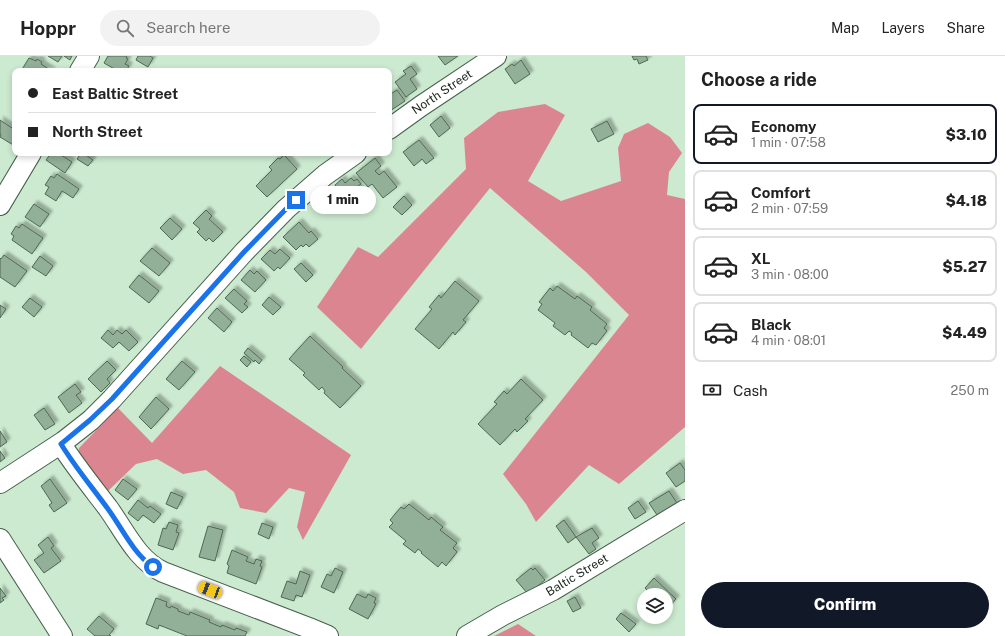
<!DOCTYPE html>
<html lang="en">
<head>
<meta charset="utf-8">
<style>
  body { margin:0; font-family:"Public Sans",sans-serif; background:#f2f2f2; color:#222; height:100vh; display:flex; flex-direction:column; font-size:15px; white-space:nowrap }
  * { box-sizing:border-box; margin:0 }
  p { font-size:13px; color:#767676 }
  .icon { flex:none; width:22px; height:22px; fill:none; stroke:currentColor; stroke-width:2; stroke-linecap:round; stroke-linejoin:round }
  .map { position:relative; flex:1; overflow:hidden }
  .panel { display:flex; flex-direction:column; background:#fff; width:320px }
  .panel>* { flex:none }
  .top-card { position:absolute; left:12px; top:12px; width:380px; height:88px; border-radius:8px; box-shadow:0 2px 6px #0003; display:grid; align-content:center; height:88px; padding:0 16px; background:#fff }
  .controls { position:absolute; left:637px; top:532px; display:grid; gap:8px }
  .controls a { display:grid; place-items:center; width:36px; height:36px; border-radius:50%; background:#fff; box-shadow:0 2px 6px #0003; font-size:20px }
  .end { position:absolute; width:18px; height:18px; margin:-9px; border:5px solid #1a73e8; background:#fff; box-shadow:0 0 0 2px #fff }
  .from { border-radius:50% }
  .bubble { position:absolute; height:28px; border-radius:14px; background:#fff; box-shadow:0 2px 6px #0003; font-size:13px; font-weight:800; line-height:28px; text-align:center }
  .car { position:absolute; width:12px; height:24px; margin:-12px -6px; border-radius:5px; box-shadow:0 0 3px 1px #0007; background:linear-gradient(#f5c518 24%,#345 0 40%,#f5c518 0 76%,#345 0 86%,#f5c518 0) }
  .top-card b { display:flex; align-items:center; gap:14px; height:38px; font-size:15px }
  .top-card b+b { border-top:1px solid #e0e0e0 }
  .top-card i { width:10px; height:10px; background:#222 }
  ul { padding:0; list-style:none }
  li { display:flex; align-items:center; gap:12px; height:60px; margin:0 8px 6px; padding:0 8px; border:2px solid #e0e0e0; border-radius:8px }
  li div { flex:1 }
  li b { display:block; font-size:15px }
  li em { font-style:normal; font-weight:800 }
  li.selected { border-color:#111827 }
  li>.icon { width:36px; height:36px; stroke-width:1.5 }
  h2 { padding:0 16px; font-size:18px; line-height:48px }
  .pay { display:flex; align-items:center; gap:10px; height:44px; padding:0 16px; font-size:15px }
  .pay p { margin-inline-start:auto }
  .button { display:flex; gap:8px; margin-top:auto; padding:8px 16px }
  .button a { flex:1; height:46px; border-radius:24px; background:#111827; color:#fff; font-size:16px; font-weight:800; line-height:46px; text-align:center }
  header { display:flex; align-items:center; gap:24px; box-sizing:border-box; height:56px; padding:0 20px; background:#fff; border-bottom:1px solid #e0e0e0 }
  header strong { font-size:19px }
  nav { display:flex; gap:22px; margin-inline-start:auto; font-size:14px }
  .search { width:280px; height:36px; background:#f2f2f2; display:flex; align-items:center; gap:10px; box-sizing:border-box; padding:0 14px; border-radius:22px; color:#767676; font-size:15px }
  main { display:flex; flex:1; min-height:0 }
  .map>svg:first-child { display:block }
</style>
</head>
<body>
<header>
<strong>Hoppr</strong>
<div class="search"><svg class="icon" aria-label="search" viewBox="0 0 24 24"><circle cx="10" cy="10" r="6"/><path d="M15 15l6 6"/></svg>Search here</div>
<nav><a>Map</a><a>Layers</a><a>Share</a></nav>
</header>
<main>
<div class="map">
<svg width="685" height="580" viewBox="0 0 685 580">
  <defs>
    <filter id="shadow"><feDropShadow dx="3.5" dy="-3.5" stdDeviation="1" flood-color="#0004"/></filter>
  </defs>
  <rect width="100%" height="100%" fill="#ccead0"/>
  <path fill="#da8590" d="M545,48l20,11 -37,66 33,20 60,-20 -3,-33 6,-14 24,-11 22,14 12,16 -13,19 -2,23 18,4v228l-66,57 -30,-19 -53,57 -10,-18 -23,-30 126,-159 -43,-43 -96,-84 -129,161 -44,-42 41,-60 20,10 88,-88 -2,-31 34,-26z
    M220,310l131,89 -48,85 -6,-13 8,-35 -16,-4 -23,25 -26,-5 -6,-16 -28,-22 -23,4 -26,-15 -21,5 -28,27 -30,-37 1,-6 39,-40 34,35z
    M518,568l18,12h-42z"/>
  <path fill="#92af97" stroke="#4e6852" filter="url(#shadow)" d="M48,0h14l-4,6z
    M64,0h8l-2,4z
    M108,0h19l-1,2 2,1 -3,5 4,2 -3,5h-8l-14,-8z
    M138,0h12l3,2 -5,9 -12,-7z
    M438,0h20l-13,9z
    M632,0h14l2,4 -9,4 -2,-5 -3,1z
    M29,2l7,3 1,-2 5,3 -1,2 11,7h-31z
    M521,4l9,14 -15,10 -10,-15 7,-5 2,2z
    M411,10l6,8 -7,5 7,10 -11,8 -11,-15 11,-8 -3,-3z
    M397,34l8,11 -15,10 -1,-2v-14z
    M441,60l9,12 -11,9 -9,-12z
    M0,64l15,10v16l-15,-9 1,-2 -1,-1z
    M607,65l7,13 -16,8 -7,-13z
    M419,84l15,18 -8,6 -4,-5 -8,7 -11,-14z
    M51,97h7l14,9 -7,11 -19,-13z
    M81,97h2l10,7 -5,6 -11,-7z
    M284,99l13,14 -30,28 -11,-11 16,-16 -3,-3 9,-9 2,1z
    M375,102l6,8 -6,5 4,4 5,-4 13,16 -14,11 -11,-14 -4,3 -12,-14z
    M57,118l22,15 -6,9 -11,-7 -6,10 -11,-7 4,-7 -4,-2 6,-9 3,2z
    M351,122l3,3 3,-2 4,5 -3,2 7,9 -16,14 -14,-17 3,-3 -3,-4 7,-6 3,4z
    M404,140l8,9 -10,10 -9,-8z
    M34,148l15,10 -9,13 -15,-10z
    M206,154l6,6 -3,3 14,13 -10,10 -4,-4 -3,3 -9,-9 3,-3 -7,-6z
    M170,162l12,11 -10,11 -12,-12z
    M299,166l10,11 2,-2 7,8 -9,8 -3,-3 -3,3 -2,-2 -5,5 -13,-13z
    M22,168l21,14 -11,16 -20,-14 2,-4 -3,-2 5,-8 3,2z
    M152,192l18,15 -11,13 -19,-15z
    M280,193l10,9 -10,11 -2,-2 -4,4 -13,-12 9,-9 5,4z
    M4,199l23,16 -12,16 -15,-10v-19l1,1z
    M40,200l13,10 -7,10 -14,-9z
    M301,207l12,12 -7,7 -12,-13z
    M250,214l4,4 3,-3 9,9 -11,12 -14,-12z
    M139,219l20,16 -10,12 -20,-16z
    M455,225l24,20 -16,19 3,2 -11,13 -2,-3 -14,17 -24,-20 17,-20 -3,-2 10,-12 2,3z
    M557,230l18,13 2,-3 15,11 -2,3 17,14 -3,4 3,3 -11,14 -4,-2 -4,5 -17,-13 1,-2 -3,-2 -4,4 -12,-9 2,-3 -17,-13 4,-6 -3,-2 11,-14 3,3z
    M234,233l13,12 -3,3 4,3 -6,6 -17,-15z
    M269,241l12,10 -8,8 -11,-10z
    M30,242l12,9 -8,10 -12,-10z
    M0,249l6,4 -6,9z
    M217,252l15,14 -8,10 -16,-14z
    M108,274l5,5 4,-5 5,4 4,-4 12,12 -9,9 -10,-9 -6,6 -12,-10z
    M310,280l33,31 -1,1 19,18 -21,22 -16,-15 1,-2 -3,-4 -3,3 -16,-15 2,-2 -16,-14z
    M248,292l14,12 -3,4 -4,-4 -1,2 -10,-9z
    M244,300l7,6 -4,5 -7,-7z
    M107,305l9,9 -9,9 3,4 -9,9 -13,-13z
    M182,305l13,11 -16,18 -13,-11z
    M521,323l22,21 -18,19 3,2 -11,11 -2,-3 -15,16 -22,-21 19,-20 -3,-2 10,-11 3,3z
    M75,328l6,8 -5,3 6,8 -13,10 -11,-16z
    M156,341l13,12 -18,20 -12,-12z
    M44,352l11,16 -10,6 -11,-15z
    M0,375l7,11 -7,5z
    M0,395l5,7 -5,4z
    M680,407l5,7v11l-9,6 -10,-14z
    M50,423l17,24 -13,9 -5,-7 3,-2 -11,-17z
    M123,423l14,10 -9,11 -13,-10z
    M669,435l8,12 -20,12 -8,-12z
    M171,436l12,5 -6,12 -11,-5z
    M138,444l10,8 2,-2 11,8 -7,9 -11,-8 -5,6 -10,-8z
    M638,445l8,11 -11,7 -7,-11z
    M409,448l20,16 2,-3 12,10 -3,3 17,13 -4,5 4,4 -11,14 -4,-4 -4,5 -17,-14 1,-1 -4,-3 -3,4 -12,-9 3,-3 -17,-14 4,-4 -3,-3 11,-13 3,2z
    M564,464l12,17 -8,6 -12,-17z
    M169,466l9,3 -2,7 3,1 -6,17 -15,-5 5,-17 3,1z
    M262,467l11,4 -4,12 -11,-5z
    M208,470l15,4 -8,31 -16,-4z
    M592,472l7,10 -7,5 4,6 -7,5 -13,-17z
    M48,481l6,9 -3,2 10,13 -17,12 -10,-13 10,-7 -6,-8z
    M232,494l16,7 -2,4 8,3 2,-5 6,2 -2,5 2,1 -6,17 -29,-11 2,-7 -2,-2z
    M335,512l8,4 -9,21 -13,-6 6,-13 4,2z
    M531,512l2,2 2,-2 10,12 -17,14 -12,-14z
    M300,515l10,4 -8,22 -6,-2 -2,6 -13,-4 6,-16 9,3z
    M654,522l22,21 -9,10 -1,-14h-14l-7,-7z
    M0,532l6,8 -4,2 2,2 -4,3z
    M357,538l9,4 2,-4 8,4 -2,5 2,1 -8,15 -19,-10z
    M575,541l6,11 -8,4 -6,-11z
    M156,542l11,4 -1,4 4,2 1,-2 7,3v2l11,4 1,-3 20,8 -1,2 12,5 1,-2 13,5 1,-2 11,4 -2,4h-58l-28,-11 -1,4 -12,-5z
    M621,557l15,11 -7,8 -13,-13z
    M99,560l15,13 -5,6 2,1h-16l-8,-7z"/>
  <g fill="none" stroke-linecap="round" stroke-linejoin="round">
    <g stroke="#46604b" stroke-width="22">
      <path id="minor" d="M80,15l9,-15
        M389,73l32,-23 75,-50
        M0,149l31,-52
        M61,388c14,22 31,43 47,64 16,22 29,52 55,64l146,56 19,8
        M0,427l63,-41 28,-22 21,-21 132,-147 42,-43 39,-34 31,-22
        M0,483l62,97
        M467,580l36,-21 50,-25 132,-80"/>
    </g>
    <use href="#minor" stroke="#fff" stroke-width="20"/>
  </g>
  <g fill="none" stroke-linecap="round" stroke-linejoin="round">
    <path stroke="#1a73e8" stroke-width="5" d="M153,511c-20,-14 -31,-39 -45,-58 -16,-22 -33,-42 -47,-65l29,-24 22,-21 132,-147 42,-43 10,-9"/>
  </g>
  <g text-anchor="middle" stroke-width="4" stroke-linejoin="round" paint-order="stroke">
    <g font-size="12" fill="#19241b" stroke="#fff">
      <text transform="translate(442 36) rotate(-34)" y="4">North Street</text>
      <text transform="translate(577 519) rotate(-31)" y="4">Baltic Street</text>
    </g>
  </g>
</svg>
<div class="controls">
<a><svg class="icon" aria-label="layers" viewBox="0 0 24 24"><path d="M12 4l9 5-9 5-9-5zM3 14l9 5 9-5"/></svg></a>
</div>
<i class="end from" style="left:153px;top:511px"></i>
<i class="end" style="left:296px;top:144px"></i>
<div class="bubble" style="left:310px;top:130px;width:66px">1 min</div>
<i class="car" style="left:210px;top:534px;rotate:291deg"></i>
<div class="top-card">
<b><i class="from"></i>East Baltic Street</b>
<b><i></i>North Street</b>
</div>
</div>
<section class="panel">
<h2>Choose a ride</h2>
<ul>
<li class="selected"><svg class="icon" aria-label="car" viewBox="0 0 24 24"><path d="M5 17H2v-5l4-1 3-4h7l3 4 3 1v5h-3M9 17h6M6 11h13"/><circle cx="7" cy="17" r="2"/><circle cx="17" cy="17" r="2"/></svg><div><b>Economy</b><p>1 min · 07:58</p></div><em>$3.10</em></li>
<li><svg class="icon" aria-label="car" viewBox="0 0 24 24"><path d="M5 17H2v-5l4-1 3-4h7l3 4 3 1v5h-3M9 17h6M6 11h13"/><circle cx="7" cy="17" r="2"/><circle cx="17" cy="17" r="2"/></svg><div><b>Comfort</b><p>2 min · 07:59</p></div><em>$4.18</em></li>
<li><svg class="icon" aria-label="car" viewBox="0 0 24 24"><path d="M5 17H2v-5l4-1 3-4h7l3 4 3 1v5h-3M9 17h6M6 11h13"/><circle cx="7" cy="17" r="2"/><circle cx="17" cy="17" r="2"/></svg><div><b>XL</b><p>3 min · 08:00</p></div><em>$5.27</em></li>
<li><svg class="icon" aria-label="car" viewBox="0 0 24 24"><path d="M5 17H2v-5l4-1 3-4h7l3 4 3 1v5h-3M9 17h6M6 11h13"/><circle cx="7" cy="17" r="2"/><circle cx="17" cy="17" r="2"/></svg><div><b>Black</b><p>4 min · 08:01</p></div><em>$4.49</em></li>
</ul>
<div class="pay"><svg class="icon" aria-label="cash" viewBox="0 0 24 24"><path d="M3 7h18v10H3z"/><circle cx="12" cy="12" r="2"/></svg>Cash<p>250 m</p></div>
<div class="button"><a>Confirm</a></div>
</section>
</main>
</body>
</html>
